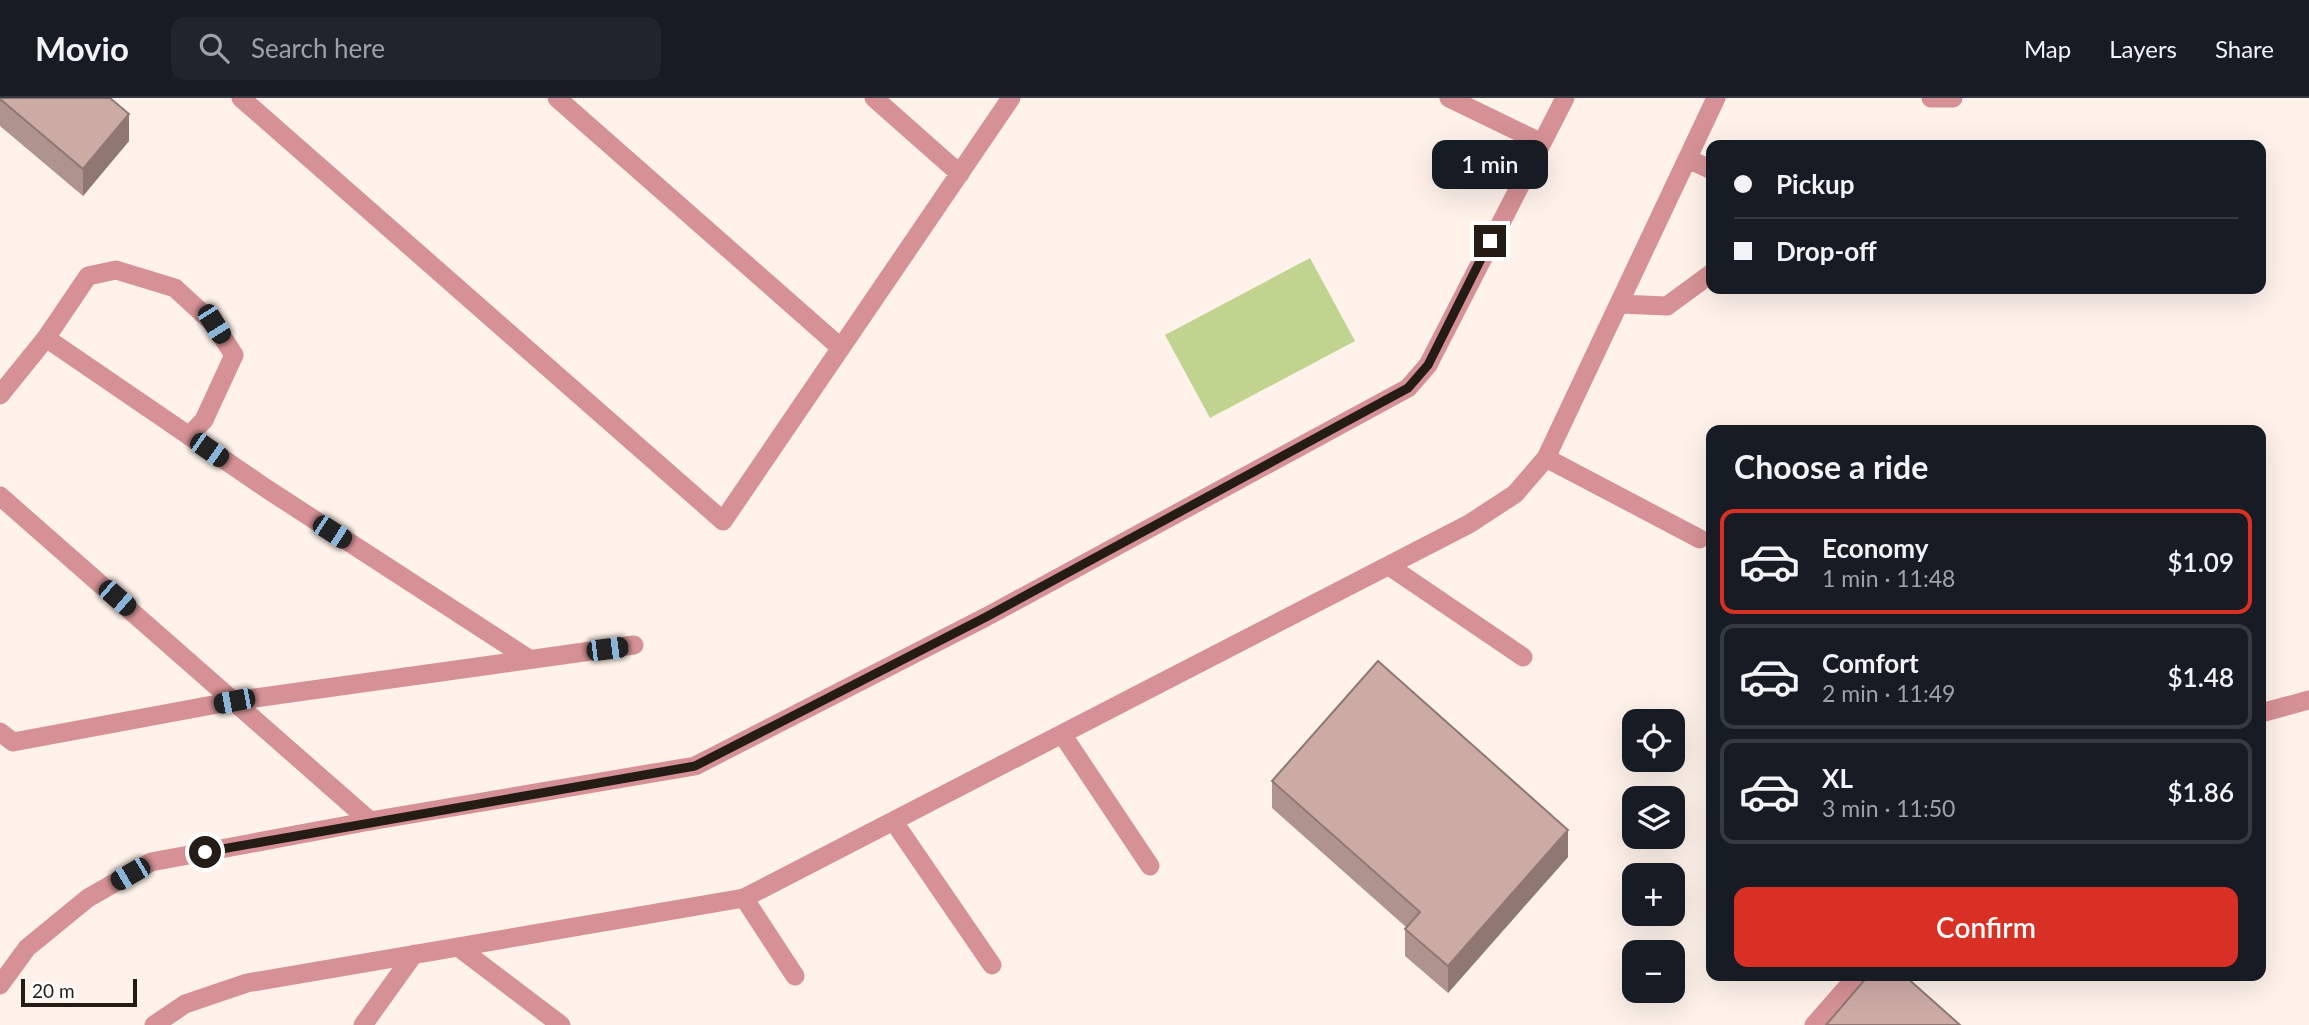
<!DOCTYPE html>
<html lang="en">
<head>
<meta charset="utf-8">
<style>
  body { margin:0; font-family:Lato,sans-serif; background:#20242c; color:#f1f3f6; height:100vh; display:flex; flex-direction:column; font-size:26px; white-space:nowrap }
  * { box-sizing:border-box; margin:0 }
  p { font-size:23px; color:#9ea1a6 }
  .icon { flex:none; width:38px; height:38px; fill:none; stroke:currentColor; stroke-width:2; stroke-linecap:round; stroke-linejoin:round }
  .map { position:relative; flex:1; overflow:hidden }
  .details { position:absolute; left:1706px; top:327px; width:560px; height:556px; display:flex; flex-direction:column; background:#171b24; border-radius:14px; box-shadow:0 7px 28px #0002 }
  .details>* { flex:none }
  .banner { position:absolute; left:1706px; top:42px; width:560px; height:154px; border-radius:14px; box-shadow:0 7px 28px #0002; display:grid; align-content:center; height:154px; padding:0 28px; background:#171b24 }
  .tools { position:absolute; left:1622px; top:611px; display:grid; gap:14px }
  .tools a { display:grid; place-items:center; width:63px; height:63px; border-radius:14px; background:#171b24; box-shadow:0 7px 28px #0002; font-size:35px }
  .scale { position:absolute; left:21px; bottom:18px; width:116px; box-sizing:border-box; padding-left:7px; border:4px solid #261c16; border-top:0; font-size:19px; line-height:24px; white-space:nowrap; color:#261c16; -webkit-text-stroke:5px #fff; paint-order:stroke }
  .end { position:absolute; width:32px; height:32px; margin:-16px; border:9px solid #261c16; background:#fff; box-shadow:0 0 0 4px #fff }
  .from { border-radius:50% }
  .bubble { position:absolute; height:49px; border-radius:14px; background:#171b24; box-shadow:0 7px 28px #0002; font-size:23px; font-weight:600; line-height:49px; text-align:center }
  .car { position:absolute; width:21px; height:42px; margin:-21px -10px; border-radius:9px; box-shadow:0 0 5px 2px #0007; background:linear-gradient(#222 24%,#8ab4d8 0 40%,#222 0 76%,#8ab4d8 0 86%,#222 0) }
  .banner b { display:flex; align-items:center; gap:24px; height:66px; font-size:26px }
  .banner b+b { border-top:2px solid #363941 }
  .banner i { width:18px; height:18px; background:#f1f3f6 }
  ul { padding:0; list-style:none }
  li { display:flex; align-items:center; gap:21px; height:105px; margin:0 14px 10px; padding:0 14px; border:4px solid #363941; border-radius:14px }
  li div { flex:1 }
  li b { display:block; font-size:26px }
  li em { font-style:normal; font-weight:600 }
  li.selected { border-color:#d93025 }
  li>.icon { width:63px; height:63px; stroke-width:1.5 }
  h2 { padding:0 28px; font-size:32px; line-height:84px }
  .action { display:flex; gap:14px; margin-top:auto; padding:14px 28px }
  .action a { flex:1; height:80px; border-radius:14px; background:#d93025; color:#fff; font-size:28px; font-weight:600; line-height:80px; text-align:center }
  header { display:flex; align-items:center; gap:42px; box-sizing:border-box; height:98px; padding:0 35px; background:#171b24; border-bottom:2px solid #363941 }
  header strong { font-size:33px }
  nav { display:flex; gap:38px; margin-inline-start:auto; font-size:24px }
  .search { width:490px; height:63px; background:#20242c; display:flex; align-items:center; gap:18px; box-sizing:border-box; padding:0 24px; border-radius:14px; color:#9ea1a6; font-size:26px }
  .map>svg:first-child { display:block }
</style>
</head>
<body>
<header>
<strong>Movio</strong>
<div class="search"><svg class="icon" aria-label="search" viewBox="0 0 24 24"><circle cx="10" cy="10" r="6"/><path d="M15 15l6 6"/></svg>Search here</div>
<nav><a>Map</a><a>Layers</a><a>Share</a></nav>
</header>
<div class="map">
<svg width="2309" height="927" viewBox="0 0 2309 927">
  <rect width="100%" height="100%" fill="#fef2eb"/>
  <path fill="#c0d48f" d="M1310,160l45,83 -145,77 -45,-83z"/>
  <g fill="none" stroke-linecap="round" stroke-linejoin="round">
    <path stroke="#d59195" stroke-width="19" d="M2261,615l48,-13
      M1814,927l43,-49"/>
    <path stroke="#d59195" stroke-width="19" d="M241,0l482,423 288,-423
      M557,0l284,250
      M874,0l86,76
      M1449,0l91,44
      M1931,0h22
      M1688,61l24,11
      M1620,206l47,2 45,-33
      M46,240l42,-62 28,-6 59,18 39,36 20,31 -30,65 -15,16
      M0,297l46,-57 221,151 262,170
      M1546,360l154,81
      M0,398l370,325
      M1389,468l134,91
      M0,634l13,10 221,-41 400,-56
      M1062,636l88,132
      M894,724l98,143
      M744,800l51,78
      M458,849l103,78
      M154,927l31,-21 62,-21 497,-85 725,-374 46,-30 31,-36 170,-360
      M363,927l51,-71"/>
    <path stroke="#d59195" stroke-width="19" d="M0,887l27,-37 61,-50 63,-36 219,-41 325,-55 291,-149 422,-229 20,-23 137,-267"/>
  </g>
  <path fill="#af938e" d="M0,0l129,43 -46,55 -83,-70z
    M1272,683l296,76 -120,136 -43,-37v-27l1,-2 -134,-119z"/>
  <path fill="#8f7874" d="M129,16v27l-46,55v-27z
    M1568,732v27l-120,136v-27z"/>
  <path fill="#ccaba5" stroke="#8f7874" stroke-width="2" d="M0,0h110l19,16 -46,55 -83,-70z
    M1378,563l190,169 -120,136 -43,-37 15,-17 -148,-131z
    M1868,878h37l55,49h-134z"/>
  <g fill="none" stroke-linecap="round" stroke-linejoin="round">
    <path stroke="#261c16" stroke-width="9" d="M205,754l490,-86 291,-149 422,-229 20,-23 62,-124"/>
  </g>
</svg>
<div class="tools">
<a><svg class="icon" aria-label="locate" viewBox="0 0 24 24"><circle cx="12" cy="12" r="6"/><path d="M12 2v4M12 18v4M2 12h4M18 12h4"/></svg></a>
<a><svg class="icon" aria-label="layers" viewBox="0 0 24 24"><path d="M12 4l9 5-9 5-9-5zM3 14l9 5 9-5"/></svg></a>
<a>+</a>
<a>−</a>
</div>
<div class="scale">20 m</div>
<i class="end from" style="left:205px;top:754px"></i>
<i class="end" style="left:1490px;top:143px"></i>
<div class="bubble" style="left:1432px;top:42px;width:116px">1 min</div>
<i class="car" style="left:214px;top:226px;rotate:148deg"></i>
<i class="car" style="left:209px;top:352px;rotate:125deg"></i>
<i class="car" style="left:332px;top:434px;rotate:123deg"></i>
<i class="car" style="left:117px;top:500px;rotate:131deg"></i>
<i class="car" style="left:607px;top:551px;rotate:83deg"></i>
<i class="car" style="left:234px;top:603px;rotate:259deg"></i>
<i class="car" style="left:130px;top:776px;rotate:240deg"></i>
<div class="banner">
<b><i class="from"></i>Pickup</b>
<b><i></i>Drop-off</b>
</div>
<section class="details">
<h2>Choose a ride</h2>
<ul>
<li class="selected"><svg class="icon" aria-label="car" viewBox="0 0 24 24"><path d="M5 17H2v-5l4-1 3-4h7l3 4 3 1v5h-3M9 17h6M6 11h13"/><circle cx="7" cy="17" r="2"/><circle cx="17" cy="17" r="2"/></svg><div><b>Economy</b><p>1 min · 11:48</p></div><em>$1.09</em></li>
<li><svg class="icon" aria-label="car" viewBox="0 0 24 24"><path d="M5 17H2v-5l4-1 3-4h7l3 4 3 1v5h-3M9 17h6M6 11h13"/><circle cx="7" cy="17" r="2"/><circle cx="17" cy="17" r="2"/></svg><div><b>Comfort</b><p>2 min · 11:49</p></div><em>$1.48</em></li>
<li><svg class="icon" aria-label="car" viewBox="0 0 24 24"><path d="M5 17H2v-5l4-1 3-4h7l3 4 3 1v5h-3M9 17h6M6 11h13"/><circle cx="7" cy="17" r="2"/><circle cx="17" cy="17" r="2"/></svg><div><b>XL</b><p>3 min · 11:50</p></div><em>$1.86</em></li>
</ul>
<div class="action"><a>Confirm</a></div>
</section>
</div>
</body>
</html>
